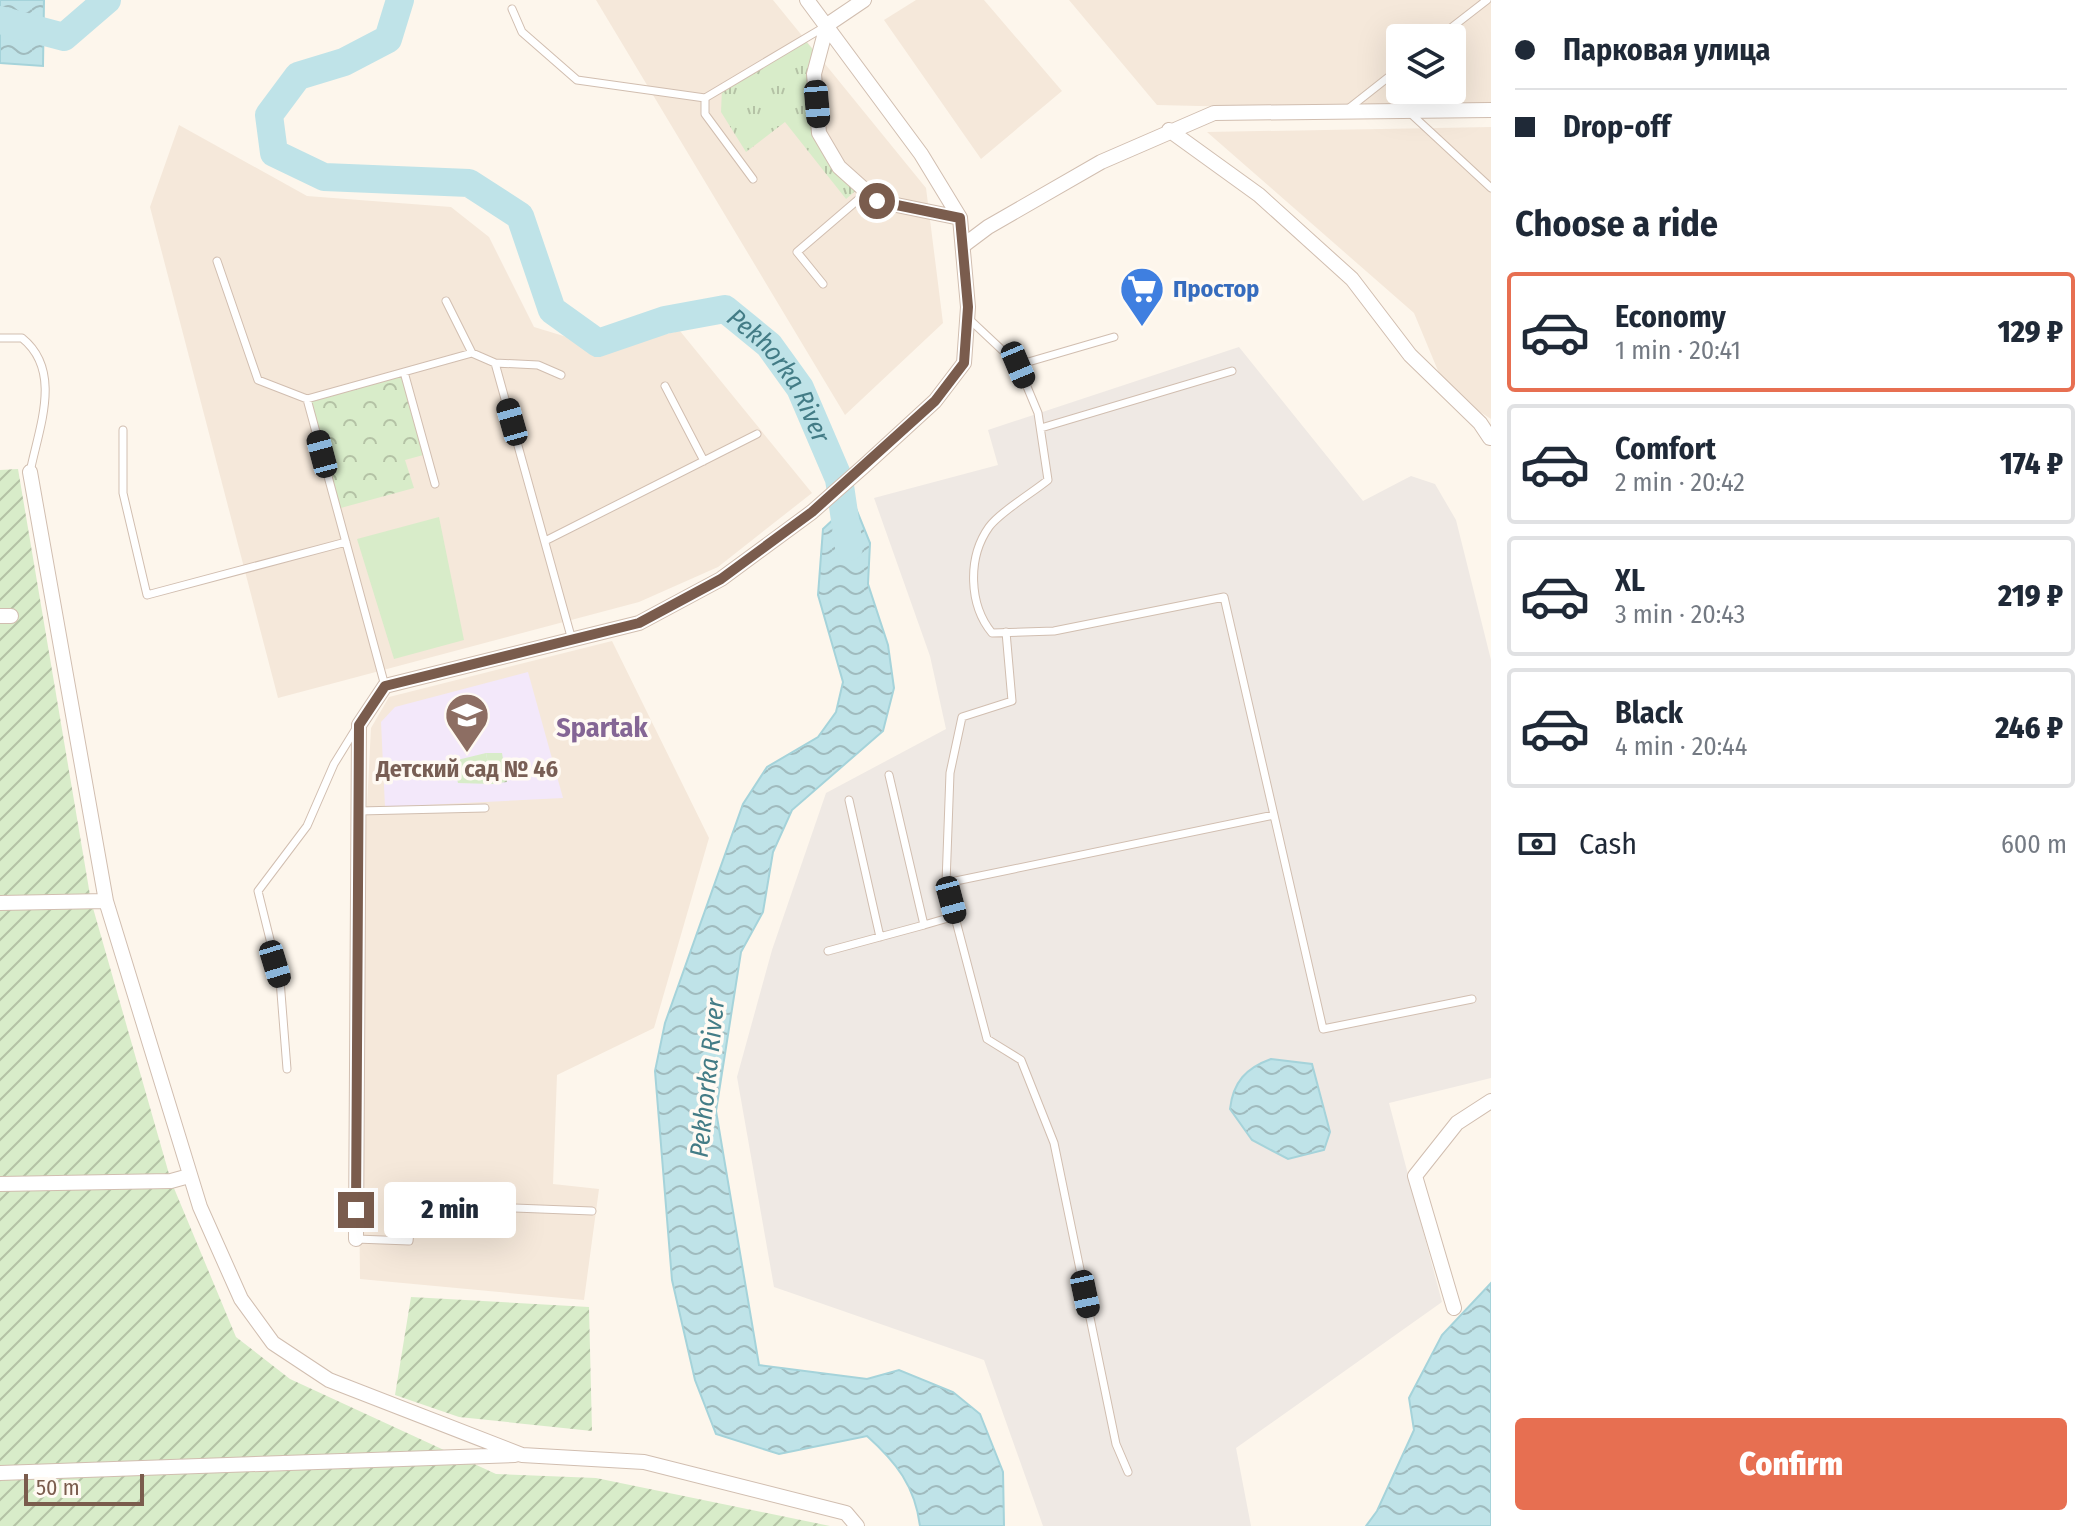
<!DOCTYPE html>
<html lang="en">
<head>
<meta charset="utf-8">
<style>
  body { margin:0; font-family:"Fira Sans Condensed",sans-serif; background:#f2f2f3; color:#1f2937; height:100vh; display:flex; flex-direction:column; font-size:30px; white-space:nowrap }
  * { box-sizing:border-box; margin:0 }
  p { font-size:26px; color:#747a83 }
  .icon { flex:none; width:44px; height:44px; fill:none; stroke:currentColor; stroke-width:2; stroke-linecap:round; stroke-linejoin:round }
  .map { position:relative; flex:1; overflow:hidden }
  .side { display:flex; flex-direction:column; background:#fff; width:600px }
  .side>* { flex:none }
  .guide { display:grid; align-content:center; height:176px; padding:0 24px; background:#fff }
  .fabs { position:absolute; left:1386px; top:24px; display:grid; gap:16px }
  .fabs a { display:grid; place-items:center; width:80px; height:80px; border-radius:8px; background:#fff; box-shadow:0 8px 32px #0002; font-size:40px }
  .scale { position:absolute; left:24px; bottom:20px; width:120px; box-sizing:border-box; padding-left:8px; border:4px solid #7a5c4d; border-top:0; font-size:22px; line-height:28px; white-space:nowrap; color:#7a5c4d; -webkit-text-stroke:6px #fffaf3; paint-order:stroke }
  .end { position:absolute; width:36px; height:36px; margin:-18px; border:10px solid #7a5c4d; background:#fff; box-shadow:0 0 0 4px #fff }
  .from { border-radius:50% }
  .bubble { position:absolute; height:56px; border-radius:8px; background:#fff; box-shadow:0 8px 32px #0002; font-size:26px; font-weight:800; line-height:56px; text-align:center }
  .car { position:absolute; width:24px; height:48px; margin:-24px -12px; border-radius:10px; box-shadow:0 0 6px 2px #0007; background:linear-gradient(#222 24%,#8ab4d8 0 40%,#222 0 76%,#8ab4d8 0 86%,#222 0) }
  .guide b { display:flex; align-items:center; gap:28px; height:76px; font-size:30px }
  .guide b+b { border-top:2px solid #e0e1e3 }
  .guide i { width:20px; height:20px; background:#1f2937 }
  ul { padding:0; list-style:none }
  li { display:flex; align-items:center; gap:24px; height:120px; margin:0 16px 12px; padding:0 8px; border:4px solid #e0e1e3; border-radius:8px }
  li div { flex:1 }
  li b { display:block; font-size:30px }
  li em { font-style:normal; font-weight:800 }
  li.selected { border-color:#e76f51 }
  li>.icon { width:72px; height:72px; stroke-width:1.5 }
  h2 { padding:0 24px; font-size:36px; line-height:96px }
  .pay { display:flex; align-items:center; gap:20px; height:88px; padding:0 24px; font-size:30px }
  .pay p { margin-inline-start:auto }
  .button { display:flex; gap:16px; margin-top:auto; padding:16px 24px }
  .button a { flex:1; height:92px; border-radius:8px; background:#e76f51; color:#fff; font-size:32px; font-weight:800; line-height:92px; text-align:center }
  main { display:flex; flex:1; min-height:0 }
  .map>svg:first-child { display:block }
</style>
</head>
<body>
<main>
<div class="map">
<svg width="1491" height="1526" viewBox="0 0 1491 1526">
  <defs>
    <pattern id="grass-tufts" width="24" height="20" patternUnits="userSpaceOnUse" patternTransform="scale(2)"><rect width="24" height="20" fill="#d8ecc9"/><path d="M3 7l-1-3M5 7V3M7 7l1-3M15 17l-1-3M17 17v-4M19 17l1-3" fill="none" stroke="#b4c2a5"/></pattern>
    <pattern id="forest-crowns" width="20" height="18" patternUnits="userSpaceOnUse" patternTransform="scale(2)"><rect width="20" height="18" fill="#d8ecc9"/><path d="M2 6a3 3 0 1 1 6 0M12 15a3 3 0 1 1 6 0" fill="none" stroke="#b4c2a5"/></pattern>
    <pattern id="garden-furrows" width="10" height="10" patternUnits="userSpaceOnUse" patternTransform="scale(2)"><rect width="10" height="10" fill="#d8ecc9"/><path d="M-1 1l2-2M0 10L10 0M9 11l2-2" fill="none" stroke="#b4c2a5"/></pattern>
    <pattern id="water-waves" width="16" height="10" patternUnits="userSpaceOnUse" patternTransform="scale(2)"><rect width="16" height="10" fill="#bfe3e8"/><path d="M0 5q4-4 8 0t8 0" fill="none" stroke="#a0bbbe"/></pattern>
  </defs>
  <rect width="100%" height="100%" fill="#fdf6ec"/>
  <path fill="#f5e8da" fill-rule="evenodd" d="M596,0h177l153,188 17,135 -98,92z
    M916,0h68l78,91 -81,68 -97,-139z
    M1069,0h422v107l-83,4 -251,-6zM1400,38h52v52h-52z
    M179,125l128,71 144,11 38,30 45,90 69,21 77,-17 132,162 -94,74 -79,35 -361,96 -128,-491z
    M1491,127v292l-45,-29 -32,-77 -207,-181z
    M612,641l97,197 -55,190 -97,47 -4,109 46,5 -15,111 -224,-21 -3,-276 14,-275 18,-31z"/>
  <path fill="#efe9e4" d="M1239,347l124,154 48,-25 24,8 21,36 35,140v418l-102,25 53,199 -206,146 15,78h-208l-59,-166 -210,-73 -37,-210 35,-127 54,-157 120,-64 -16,-73 -56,-158 124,-33 -10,-35z"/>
  <path fill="#f3e8fa" d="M528,672l35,126 -178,9 -4,-85 14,-15z"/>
  <path fill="url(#grass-tufts)" d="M804,39l16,19 -1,75 41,54 -14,12 -61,-77 -39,30 -25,-40 1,-24z"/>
  <path fill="url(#forest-crowns)" d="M404,372l23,82 -22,6 9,28 -77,21 -30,-110z
    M486,753h16l5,29 -15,2z"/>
  <path fill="url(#garden-furrows)" d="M18,469l73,432 80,280 65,156 54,42 206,95 100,4 234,48h-830v-1056z
    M411,1297l178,10 3,124 -133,-14 -64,-22z"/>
  <path fill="#d8ecc9" d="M439,517l25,123 -70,19 -37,-120z
    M486,753l6,31 -34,-1 -5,-22z"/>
  <path fill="url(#water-waves)" stroke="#a5d3da" stroke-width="2" d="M0,0h44l-1,66 -43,-3z
    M853,501l17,42 -2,41 20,61 6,43 -11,43 -91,79 -19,42 -10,60 -22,40 -25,159 43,254 108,14 32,-9 54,22 27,22 23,58 1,54h-84c-5,-40 -24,-64 -53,-90l-88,18 -63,-20 -21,-54 -23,-100 -17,-209 10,-48 78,-219 24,-37 51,-30 18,-25 7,-30 -25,-87 5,-66z
    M1271,1059l41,5 18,68 -6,18 -36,9 -36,-19 -22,-31c3,-27 16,-41 41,-50z
    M1491,1283v243h-125l11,-15 37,-81 -5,-32 33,-63z"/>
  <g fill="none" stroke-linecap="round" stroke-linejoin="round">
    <g stroke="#bfe3e8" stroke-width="28">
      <path id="s1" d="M400,0l-12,39 -44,23 -46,14 -29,39 5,38 50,24 145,6 51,33 32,94 46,33 67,-23 60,-11 44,36 31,43 39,91 10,68"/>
      <path d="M0,20l64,17 43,-37"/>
    </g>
    <g stroke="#d1beb0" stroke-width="9">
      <path id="service" d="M512,9l10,23 55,48 128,18
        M1438,38l49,-38
        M1348,109l52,-41
        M1409,112l82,76
        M753,179l-48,-65v-16l121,-72
        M217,261l41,119 49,19 78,287
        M823,284l-26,-32 70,-60
        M446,301l26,52
        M969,319l49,46 20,48 10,67c-16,13 -48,32 -59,47 -22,31 -20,78 3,106l62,-2 170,-34 99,432 149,-30
        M0,338h22c41,33 17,89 8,134
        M495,363l43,2 23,10
        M1018,365l96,-28
        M404,372l31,112
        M665,386l39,75
        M307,399l165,-46 23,10 77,277
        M1041,428l191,-57
        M123,430v63l24,102 199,-53
        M545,541l212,-107
        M1006,632l6,69 -50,16 -12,56 -4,110 328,-68
        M889,775l35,150 31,-9
        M849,800l31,137
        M359,811l126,-3
        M946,883l41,156 34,21 33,83 62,301 12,28
        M828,951l96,-26
        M287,1069l-7,-89 -22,-89 49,-65 27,-62 21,-34
        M356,1239l53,2 4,-37 179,7"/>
    </g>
    <g stroke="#d1beb0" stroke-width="16">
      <path id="minor" d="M864,0l-37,25 -13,49 5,59 20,34 38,34 83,17
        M1169,130l90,65 93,84 58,76 70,68 10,15
        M964,245l24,-18 113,-65 113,-49 277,-3
        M30,472l76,429 94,306 41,92 32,44 56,37 193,75 122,7 202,51 11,13
        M0,616h11
        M0,903l106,-2
        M0,1184l171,-3 18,-5
        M356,1239l3,-514 26,-39 254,-63 82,-44 91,-67 51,-45 72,-66 29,-38 4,-56 -8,-89 -39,-64 -114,-154
        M1454,1308l-39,-132 42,-53 34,-22
        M0,1473l515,-18"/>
    </g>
    <use href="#service" stroke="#fff" stroke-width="7"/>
    <use href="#minor" stroke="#fff" stroke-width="14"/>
  </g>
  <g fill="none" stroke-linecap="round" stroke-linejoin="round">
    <path stroke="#7a5c4d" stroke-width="10" d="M356,1210l3,-485 26,-39 254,-63 82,-44 91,-67 123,-111 29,-38 4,-56 -8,-89 -83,-17"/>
  </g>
  <defs>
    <g id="supermarket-pin" transform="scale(2.3)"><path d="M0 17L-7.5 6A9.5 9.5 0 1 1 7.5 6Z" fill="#3f7fe0" stroke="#fffaf3"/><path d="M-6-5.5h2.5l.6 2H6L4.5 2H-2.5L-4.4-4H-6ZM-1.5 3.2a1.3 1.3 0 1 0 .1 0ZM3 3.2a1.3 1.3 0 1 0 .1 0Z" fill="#fff"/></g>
    <g id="school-pin" transform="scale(2.3)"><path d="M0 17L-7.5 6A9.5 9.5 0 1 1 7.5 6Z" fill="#8d6e63" stroke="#fffaf3"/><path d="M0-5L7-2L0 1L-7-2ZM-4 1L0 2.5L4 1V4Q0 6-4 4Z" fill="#fff"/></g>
  </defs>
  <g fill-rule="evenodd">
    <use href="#supermarket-pin" x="1142" y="289"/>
    <use href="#school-pin" x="467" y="715"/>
  </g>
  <g text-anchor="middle" stroke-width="7" stroke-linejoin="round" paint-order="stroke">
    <g font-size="24" font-weight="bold" fill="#366cbe" stroke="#fffaf3" text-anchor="start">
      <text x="1173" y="297">Простор</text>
    </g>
    <g font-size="24" font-weight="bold" fill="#785e54" stroke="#fffaf3">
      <text x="467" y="777">Детский сад № 46</text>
    </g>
    <g font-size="26" font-style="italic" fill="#437c86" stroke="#fffaf3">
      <text dy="9" stroke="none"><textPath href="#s1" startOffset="862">Pekhorka River</textPath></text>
      <text transform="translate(707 1078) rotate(-84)" y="9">Pekhorka River</text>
    </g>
    <g font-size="28" font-weight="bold" fill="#846695" stroke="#fffaf3">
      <text x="602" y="737">Spartak</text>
    </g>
  </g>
</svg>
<div class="fabs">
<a><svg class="icon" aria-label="layers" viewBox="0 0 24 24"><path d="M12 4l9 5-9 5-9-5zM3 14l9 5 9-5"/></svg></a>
</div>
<div class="scale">50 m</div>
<i class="end from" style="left:877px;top:201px"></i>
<i class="end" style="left:356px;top:1210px"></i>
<div class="bubble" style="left:384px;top:1182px;width:132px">2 min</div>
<i class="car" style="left:817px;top:104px;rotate:175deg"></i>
<i class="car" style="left:1018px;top:365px;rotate:157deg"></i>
<i class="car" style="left:512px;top:422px;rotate:344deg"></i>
<i class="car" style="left:322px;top:454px;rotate:345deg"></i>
<i class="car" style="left:951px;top:900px;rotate:165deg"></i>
<i class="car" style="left:275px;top:964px;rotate:163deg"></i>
<i class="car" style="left:1085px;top:1294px;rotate:168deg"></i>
</div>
<section class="side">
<div class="guide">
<b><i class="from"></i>Парковая улица</b>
<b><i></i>Drop-off</b>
</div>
<h2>Choose a ride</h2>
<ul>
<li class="selected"><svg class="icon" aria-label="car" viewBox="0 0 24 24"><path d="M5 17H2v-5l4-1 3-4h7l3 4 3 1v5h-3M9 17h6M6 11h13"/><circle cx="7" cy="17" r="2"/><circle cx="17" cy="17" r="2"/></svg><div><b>Economy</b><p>1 min · 20:41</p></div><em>129 ₽</em></li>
<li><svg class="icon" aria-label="car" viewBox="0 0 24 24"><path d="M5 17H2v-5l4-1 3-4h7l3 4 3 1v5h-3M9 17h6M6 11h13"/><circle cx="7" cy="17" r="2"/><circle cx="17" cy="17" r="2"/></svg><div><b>Comfort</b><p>2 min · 20:42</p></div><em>174 ₽</em></li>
<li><svg class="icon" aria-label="car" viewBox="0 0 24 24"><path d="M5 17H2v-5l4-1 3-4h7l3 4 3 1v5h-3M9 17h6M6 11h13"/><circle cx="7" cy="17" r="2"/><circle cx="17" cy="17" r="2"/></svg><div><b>XL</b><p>3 min · 20:43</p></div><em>219 ₽</em></li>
<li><svg class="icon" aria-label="car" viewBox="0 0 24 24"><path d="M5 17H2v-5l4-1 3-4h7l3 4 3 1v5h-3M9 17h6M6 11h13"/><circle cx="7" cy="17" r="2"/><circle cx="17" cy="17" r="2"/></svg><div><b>Black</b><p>4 min · 20:44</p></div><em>246 ₽</em></li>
</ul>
<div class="pay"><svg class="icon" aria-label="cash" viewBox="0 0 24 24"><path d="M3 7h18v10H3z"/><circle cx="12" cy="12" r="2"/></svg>Cash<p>600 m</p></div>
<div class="button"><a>Confirm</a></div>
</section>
</main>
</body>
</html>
